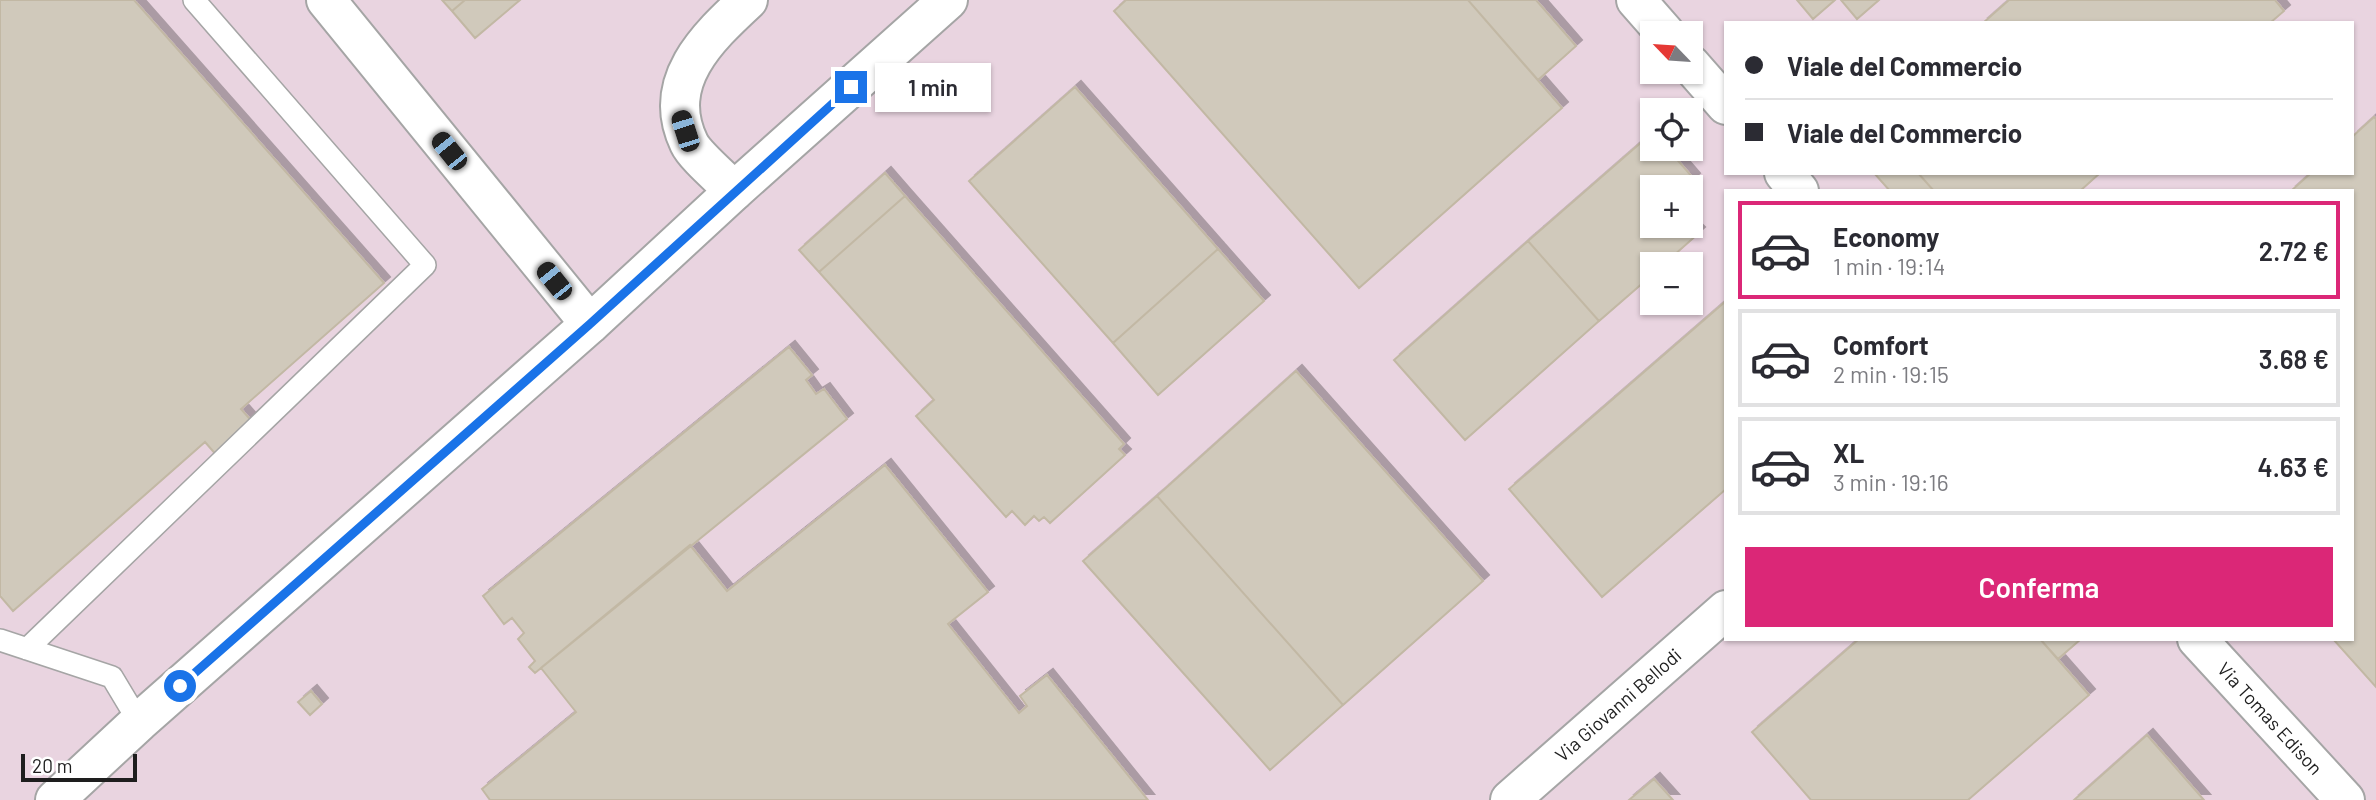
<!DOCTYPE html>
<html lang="it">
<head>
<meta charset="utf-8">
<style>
  body { margin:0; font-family:Barlow,sans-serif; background:#f2f2f3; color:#2b2b33; height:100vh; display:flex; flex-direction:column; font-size:26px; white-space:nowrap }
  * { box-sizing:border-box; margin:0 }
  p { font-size:23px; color:#7c7c81 }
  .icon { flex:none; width:38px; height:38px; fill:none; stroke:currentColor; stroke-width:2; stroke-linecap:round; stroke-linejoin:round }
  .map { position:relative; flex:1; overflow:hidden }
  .sheet { position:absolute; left:1724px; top:189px; width:630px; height:452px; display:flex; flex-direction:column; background:#fff; border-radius:0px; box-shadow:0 2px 5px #0004 }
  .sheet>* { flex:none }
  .guide { position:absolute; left:1724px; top:21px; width:630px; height:154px; border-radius:0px; box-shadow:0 2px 5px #0004; display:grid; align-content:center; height:154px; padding:0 21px; background:#fff }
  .needle { width:46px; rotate:295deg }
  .controls { position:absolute; left:1640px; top:21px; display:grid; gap:14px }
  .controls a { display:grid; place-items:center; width:63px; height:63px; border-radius:0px; background:#fff; box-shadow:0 2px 5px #0004; font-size:35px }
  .scale { position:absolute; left:21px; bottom:18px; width:116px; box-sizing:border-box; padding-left:7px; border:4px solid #1e1e1e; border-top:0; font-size:19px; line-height:24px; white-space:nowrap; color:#1e1e1e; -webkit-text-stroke:5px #fff; paint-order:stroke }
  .end { position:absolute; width:32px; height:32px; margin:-16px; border:9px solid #1a73e8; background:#fff; box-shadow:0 0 0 4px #fff }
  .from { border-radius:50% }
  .bubble { position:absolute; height:49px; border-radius:0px; background:#fff; box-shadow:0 2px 5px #0004; font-size:23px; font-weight:600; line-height:49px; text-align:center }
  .car { position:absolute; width:21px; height:42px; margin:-21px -10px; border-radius:9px; box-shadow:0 0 5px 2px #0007; background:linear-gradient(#222 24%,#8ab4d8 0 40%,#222 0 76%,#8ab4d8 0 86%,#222 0) }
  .guide b { display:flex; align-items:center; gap:24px; height:66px; font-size:26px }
  .guide b+b { border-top:2px solid #e1e1e2 }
  .guide i { width:18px; height:18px; background:#2b2b33 }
  ul { padding:12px 0 0; list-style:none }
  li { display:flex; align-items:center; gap:21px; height:98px; margin:0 14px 10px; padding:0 7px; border:4px solid #e1e1e2; border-radius:0px }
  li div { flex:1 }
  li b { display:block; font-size:26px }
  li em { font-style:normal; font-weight:600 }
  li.active { border-color:#db2777 }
  li>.icon { width:63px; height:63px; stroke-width:1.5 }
  .action { display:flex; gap:14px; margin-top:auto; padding:14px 21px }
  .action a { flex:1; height:80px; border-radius:0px; background:#db2777; color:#fff; font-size:28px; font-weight:600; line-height:80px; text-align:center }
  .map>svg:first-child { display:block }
</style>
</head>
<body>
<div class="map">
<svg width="2376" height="800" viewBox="0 0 2376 800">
  <defs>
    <filter id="shadow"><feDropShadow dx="6" dy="-6" stdDeviation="0" flood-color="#0004"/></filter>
  </defs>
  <rect width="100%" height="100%" fill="#f0eee3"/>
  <path fill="#e9d4e0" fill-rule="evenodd" d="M0,0h2376v800h-2376zM1726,23h626v150h-626zM1652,33h38v39h-38zM1652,110h38v39h-38zM1652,187h38v39h-38zM1726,191h626v448h-626zM1652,264h38v39h-38z"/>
  <path fill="#d0c9bb" stroke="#c2b8a4" stroke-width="2" filter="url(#shadow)" d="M0,0h134l250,283 -143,126 15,17 -37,32 -14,-16 -192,169 -13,-15z
    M442,0h23l-13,11z
    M465,0h55l-45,38 -23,-27z
    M1126,0h342l94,108 -203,180 -245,-277z
    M1468,0h68l40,46 -38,34z
    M1797,0h38l-22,19z
    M1841,0h38l-22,19z
    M2009,0h266l9,11 -14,12h-287z
    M1075,87l143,162 -105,94 -144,-162z
    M2374,117l2,2v568l-43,-48h19v-448h-61l20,-18h41v-36z
    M1652,133v16h16l26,30 -10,8h-32v39h38v-2l9,9 -35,31h-12v11l-53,46 -71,-80z
    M885,173l20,23 -86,76 -20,-22z
    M1874,173h44l16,18h-44z
    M1918,173h182l-20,18h-146z
    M905,196l219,248 -5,5 6,6 -75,68 -6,-6 -5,4 -5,-5 -9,9 -13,-14 -6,6 -90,-101 18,-16 -115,-128z
    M1528,241l71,80 -134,119 -71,-80z
    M1218,249l46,52 -106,94 -45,-52z
    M1726,301v188l-124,108 -93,-108z
    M789,347l23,28 -6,5 10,14 8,-5 23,30 -312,254 -6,-6 6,-6 -17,-22 6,-6 -12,-15 -8,6 -21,-28z
    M1296,371l187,210 -140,124 -186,-209z
    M885,465l103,127 -40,32 71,89 8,-7 -7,-10 27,-21 101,125h-658l-8,-11 94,-77 -35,-44 149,-123 37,46z
    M1157,496l186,209 -73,65 -187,-209z
    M1859,639h181l49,56 -121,105h-157l-59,-68z
    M2040,639h41l-23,20z
    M311,691l11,13 -12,11 -12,-13z
    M2147,735l57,65h-130z
    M1654,779l19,21h-44z"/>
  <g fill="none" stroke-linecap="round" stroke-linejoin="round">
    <g stroke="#a5a5a5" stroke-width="24">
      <path id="service" d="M0,640l112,37 27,45
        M27,649l398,-384 -231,-265"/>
    </g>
    <g stroke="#a5a5a5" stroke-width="42">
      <g id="minor">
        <path d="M326,0l264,324"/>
        <path d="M1636,0l29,33"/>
        <path d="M1690,64l36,41"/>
        <path d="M1784,173l15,18"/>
        <path d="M734,191c-11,-12 -39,-35 -45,-48 -29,-61 18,-105 59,-143"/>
        <path id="s1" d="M2197,639l148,161"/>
        <path d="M55,800l84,-78 451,-398 144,-133 214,-191"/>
        <path id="s2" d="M1510,800l216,-190"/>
      </g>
    </g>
    <use href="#service" stroke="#fff" stroke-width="21"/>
    <use href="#minor" stroke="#fff" stroke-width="38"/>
  </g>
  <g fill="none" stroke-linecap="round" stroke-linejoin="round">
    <path stroke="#1a73e8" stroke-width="9" d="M180,686l410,-362 261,-237"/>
  </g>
  <g text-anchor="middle" stroke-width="6" stroke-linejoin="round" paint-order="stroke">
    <g font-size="19" fill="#1e1e1e" stroke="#fff">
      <text dy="7" stroke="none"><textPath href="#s2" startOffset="144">Via Giovanni Bellodi</textPath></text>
      <text dy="7" stroke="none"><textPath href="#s1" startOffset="108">Via Tomas Edison</textPath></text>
    </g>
  </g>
</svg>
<div class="controls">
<a><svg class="needle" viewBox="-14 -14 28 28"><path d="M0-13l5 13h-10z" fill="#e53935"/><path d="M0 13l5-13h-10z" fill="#7c7c81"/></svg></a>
<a><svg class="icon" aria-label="locate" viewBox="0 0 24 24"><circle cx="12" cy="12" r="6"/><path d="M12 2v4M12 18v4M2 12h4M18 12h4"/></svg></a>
<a>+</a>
<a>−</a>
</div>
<div class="scale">20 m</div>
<i class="end from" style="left:180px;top:686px"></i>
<i class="end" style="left:851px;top:87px"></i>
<div class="bubble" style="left:875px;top:63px;width:116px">1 min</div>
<i class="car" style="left:685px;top:131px;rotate:342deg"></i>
<i class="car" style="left:449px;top:151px;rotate:321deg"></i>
<i class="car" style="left:554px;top:281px;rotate:321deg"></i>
<div class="guide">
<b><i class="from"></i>Viale del Commercio</b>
<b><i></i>Viale del Commercio</b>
</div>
<section class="sheet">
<ul>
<li class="active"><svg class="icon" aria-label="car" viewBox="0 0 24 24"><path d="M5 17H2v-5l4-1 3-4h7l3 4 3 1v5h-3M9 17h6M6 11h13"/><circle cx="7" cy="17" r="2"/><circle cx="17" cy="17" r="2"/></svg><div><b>Economy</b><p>1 min · 19:14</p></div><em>2.72 €</em></li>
<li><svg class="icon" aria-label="car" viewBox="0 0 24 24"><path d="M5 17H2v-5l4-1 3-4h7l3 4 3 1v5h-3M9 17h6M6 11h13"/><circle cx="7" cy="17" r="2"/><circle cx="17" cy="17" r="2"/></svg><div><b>Comfort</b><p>2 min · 19:15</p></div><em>3.68 €</em></li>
<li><svg class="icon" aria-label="car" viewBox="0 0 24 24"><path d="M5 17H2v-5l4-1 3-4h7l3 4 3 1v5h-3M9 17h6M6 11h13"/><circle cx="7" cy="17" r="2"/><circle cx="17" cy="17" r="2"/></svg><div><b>XL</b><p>3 min · 19:16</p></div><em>4.63 €</em></li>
</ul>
<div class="action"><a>Conferma</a></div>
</section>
</div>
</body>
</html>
